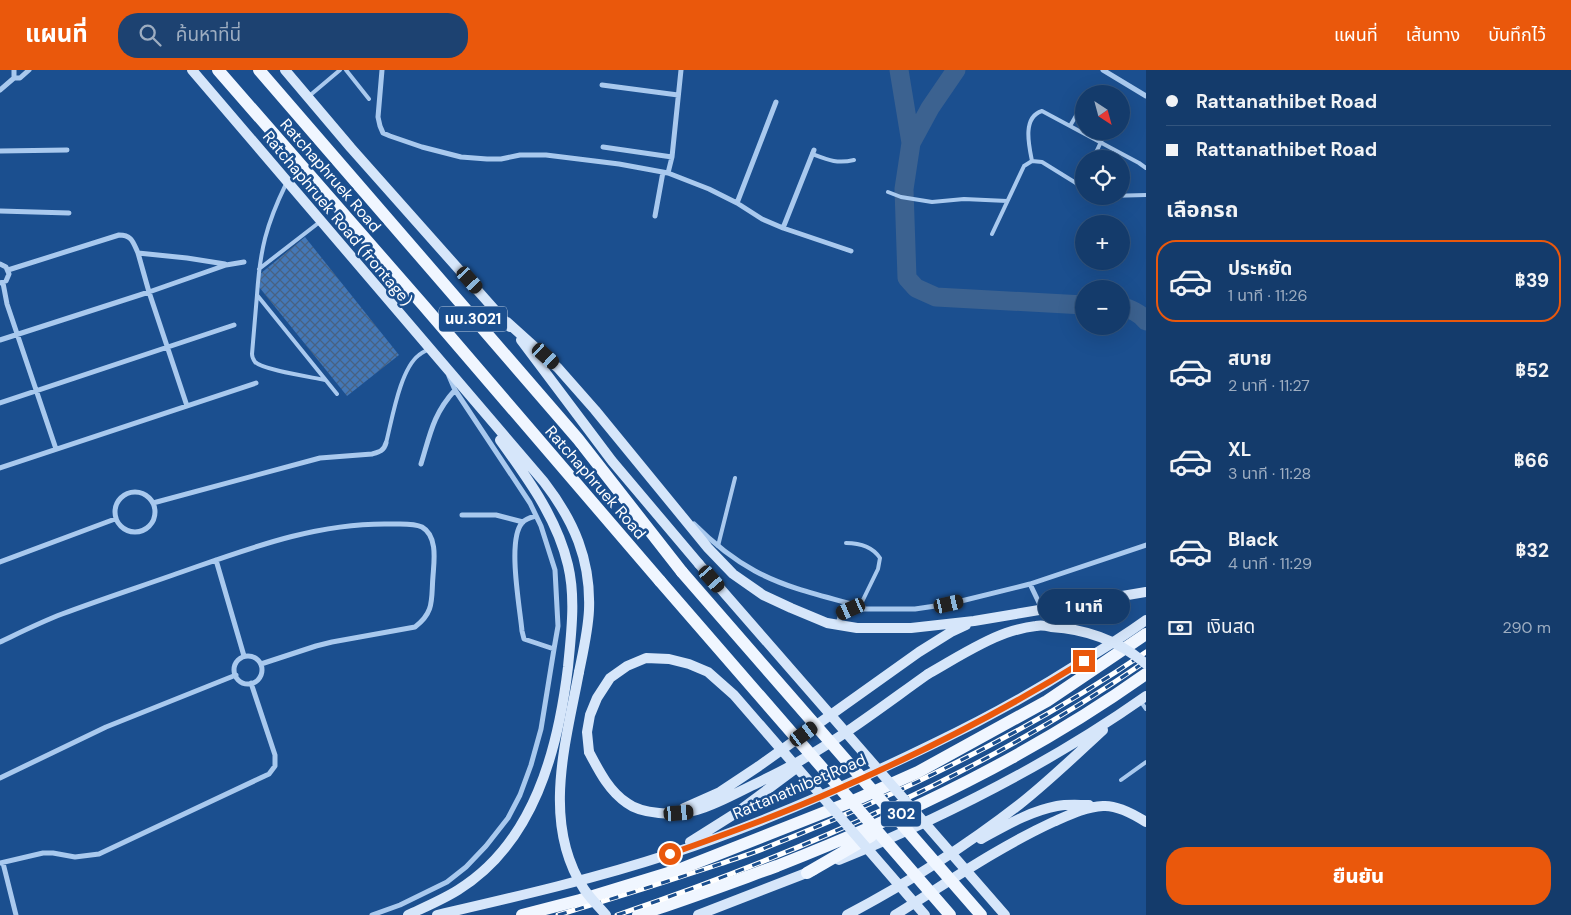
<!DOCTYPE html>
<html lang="th">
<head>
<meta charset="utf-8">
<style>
  body { margin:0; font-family:"DM Sans","Noto Sans Thai",sans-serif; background:#1d4271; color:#f1f3f6; height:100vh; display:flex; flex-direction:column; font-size:19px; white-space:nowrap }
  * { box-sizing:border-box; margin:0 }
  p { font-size:16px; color:#9dadc1 }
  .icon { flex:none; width:28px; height:28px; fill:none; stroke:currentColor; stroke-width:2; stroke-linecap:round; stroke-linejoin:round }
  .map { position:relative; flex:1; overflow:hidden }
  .panel { display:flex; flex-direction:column; background:#143b6b; width:425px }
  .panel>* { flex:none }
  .banner { display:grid; align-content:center; height:110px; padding:0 20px; background:#143b6b }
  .needle { width:32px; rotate:144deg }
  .buttons { position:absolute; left:1075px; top:15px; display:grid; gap:10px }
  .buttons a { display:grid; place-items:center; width:55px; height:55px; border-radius:50%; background:#143b6b; box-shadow:0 5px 20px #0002,0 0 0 1px #33557e; font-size:25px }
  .end { position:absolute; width:22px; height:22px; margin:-11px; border:6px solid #ea580c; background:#fff; box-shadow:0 0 0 2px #fff }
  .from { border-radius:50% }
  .bubble { position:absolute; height:35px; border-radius:18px; background:#143b6b; box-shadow:0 5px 20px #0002,0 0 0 1px #33557e; font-size:16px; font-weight:800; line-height:35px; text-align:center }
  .car { position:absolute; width:15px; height:30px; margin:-15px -8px; border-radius:6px; box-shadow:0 0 4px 1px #0007; background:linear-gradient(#222 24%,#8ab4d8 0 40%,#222 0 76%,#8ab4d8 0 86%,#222 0) }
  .banner b { display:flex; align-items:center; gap:18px; height:48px; font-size:19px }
  .banner b+b { border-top:1px solid #33557e }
  .banner i { width:12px; height:12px; background:#f1f3f6 }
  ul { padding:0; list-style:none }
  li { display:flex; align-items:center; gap:15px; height:82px; margin:0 10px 8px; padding:0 10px; border:2px solid transparent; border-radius:20px }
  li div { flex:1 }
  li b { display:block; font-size:19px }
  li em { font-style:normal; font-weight:800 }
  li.on { border-color:#ea580c }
  li>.icon { width:45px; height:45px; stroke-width:1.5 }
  h2 { padding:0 20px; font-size:22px; line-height:60px }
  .pay { display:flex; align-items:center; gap:12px; height:55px; padding:0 20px; font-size:19px }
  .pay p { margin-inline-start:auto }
  .primary-button { display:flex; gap:10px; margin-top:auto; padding:10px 20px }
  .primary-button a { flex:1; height:58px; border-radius:20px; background:#ea580c; color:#fff; font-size:20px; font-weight:800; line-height:58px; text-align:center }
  header { display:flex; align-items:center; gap:30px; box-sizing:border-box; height:70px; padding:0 25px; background:#ea580c; color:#fff }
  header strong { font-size:24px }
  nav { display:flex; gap:28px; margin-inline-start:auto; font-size:18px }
  .search { width:350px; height:45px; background:#1d4271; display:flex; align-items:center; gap:12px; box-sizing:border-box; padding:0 18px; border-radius:20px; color:#9dadc1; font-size:19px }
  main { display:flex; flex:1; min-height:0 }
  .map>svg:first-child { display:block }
</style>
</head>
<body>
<header>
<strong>แผนที่</strong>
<div class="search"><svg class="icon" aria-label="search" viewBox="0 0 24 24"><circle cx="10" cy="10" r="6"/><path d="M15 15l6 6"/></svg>ค้นหาที่นี่</div>
<nav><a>แผนที่</a><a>เส้นทาง</a><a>บันทึกไว้</a></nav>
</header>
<main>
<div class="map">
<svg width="1146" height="845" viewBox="0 0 1146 845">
  <defs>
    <pattern id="building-cross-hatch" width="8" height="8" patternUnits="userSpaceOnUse" patternTransform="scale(1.25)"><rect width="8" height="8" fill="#4478b7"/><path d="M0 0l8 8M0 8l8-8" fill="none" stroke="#486282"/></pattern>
  </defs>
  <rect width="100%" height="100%" fill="#1b4f8f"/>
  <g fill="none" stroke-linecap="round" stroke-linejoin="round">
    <path stroke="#3c6290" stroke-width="19" d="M899,0l12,73
      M956,0l-26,38 -19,35 -7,46 3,89 9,10 20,9 148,8
      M1121,237c9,1 20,7 25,14"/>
  </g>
  <path fill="url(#building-cross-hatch)" d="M305,167l94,118 -52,41 -88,-109 1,-13z"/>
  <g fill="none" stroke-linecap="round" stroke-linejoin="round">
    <path stroke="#a9c9ee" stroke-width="4" d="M346,0l23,29
      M1089,24l1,-2
      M308,27l32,-27
      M1070,56l14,-24
      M812,84c16,6 25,10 42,6
      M1093,89l13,-28
      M1032,91c-3,-15 -10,-44 10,-50l97,52 7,5
      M286,114c-20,41 -26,66 -29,111l80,99
      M1080,115l4,-8
      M888,122l13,5 31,5 32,-3 43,2
      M1107,126l39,-1
      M992,164l32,-68 8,-5 10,1 42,26
      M259,199l62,-48
      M257,225l-5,59c0,3 1,5 3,8 8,8 56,15 70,18
      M386,373c6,-23 14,-74 33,-88 3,-3 7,-4 10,-6
      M846,473c13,0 26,3 34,15l-2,11 -18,37
      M718,476l17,-68
      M1141,632l5,7
      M1121,710l25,-18"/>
    <path stroke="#a9c9ee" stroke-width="5" d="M382,0l-4,47 2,9 3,7 7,3 32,11 39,10 26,2h14l19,-4h26l73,9 49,9 41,16 28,14 25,16 21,9 68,23
      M1103,0l43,26
      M14,8v-8
      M602,15l76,10
      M0,20l14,-12h6l9,-8
      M603,77l69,10 9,-87
      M0,81l67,-1
      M668,103l4,-16
      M737,133l39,-101
      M0,141l69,2
      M655,146l8,-44
      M783,158l31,-78
      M138,183l11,39 38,114
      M0,194l6,3 3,7 -3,7 -6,2
      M8,200l111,-35c13,0 14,7 19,18l49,5 38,6
      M3,213l4,21 49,145
      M0,270l149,-48 77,-27 18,-3
      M0,333l234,-78
      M421,394c9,-29 12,-50 34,-74
      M0,398l256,-85
      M115 442a20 20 0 1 1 40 0a20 20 0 1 1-40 0Z
      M153,433l167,-45 52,-4c7,-2 12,-3 14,-11
      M462,445h34l27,7
      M536,446c-4,1 -11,3 -14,7 -15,17 -2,85 0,108l2,8 30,10
      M694,454c18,18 39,35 61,47 33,18 72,26 108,36
      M216,490l28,96
      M0,492l115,-43
      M1030,514l12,25
      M838,554l3,-10 10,-5h64l34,-5 81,-20 116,-39
      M0,572c21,-10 41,-20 62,-28 37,-14 74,-26 111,-39 72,-25 142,-53 219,-51 10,0 22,-1 30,3 16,9 12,35 11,49 -2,23 2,36 -18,51l-83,15 -16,4 -55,18
      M234 600a14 14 0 1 1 28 0a14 14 0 1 1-28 0Z
      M0,708l106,-51 130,-52
      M0,793l43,-10h10l22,4 24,-3 170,-80 6,-8v-11l-24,-72
      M3,793l13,52
      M372,845l28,-10 47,-23 19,-15 20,-21 22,-28 12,-23 11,-30 10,-36 13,-80 4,-23 -3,-56 -14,-44 -11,-23 -75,-113 -6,-14"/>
    <path stroke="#d6e6fa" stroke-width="10" d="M192,0l352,412c30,39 47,78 45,128 -1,21 -6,42 -10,62
      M285,0l66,78 159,179
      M507,252l51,46 37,42 113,138 25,26 30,21 28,13 36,15 30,5h54l63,-7 172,-29
      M521,270l91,121 87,103
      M589,682c10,19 20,39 38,51 14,11 49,13 66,8 20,-5 37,-15 56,-24 18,-9 36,-17 54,-28 44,-25 84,-56 125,-85
      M684,738l36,-16 39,-26 160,-114 32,-20 15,-7
      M981,769c24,-13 49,-28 76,-33 10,-2 21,-1 32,-1
      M690,772l46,-29 59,-44
      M839,790c107,-44 212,-97 307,-164
      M408,845c17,-8 34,-15 50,-25 76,-47 100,-140 110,-223 3,-32 8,-69 0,-102 -11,-47 -40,-86 -68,-125
      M437,845c78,-18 157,-36 233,-61 91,-30 179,-69 265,-111 50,-24 99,-51 146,-81 22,-13 44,-27 65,-42
      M698,845l116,-45
      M847,845c61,-32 119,-69 173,-111 29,-23 56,-49 83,-74
      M895,845c52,-32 102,-67 158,-93 16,-7 32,-15 50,-16 13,-1 32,9 43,16"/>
    <path stroke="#f0f6ff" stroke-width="12" d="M218,0l206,236 236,275
      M259,0l319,369 104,133
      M807,803l64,-37
      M522,845l58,-15 98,-30 175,-69 65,-29 129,-71 99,-67
      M638,845c47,-15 92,-32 139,-49 130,-51 255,-111 369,-192"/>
    <g stroke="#fff" stroke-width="5">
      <path id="rail" d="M558,845c54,-16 108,-33 162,-51 17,-6 34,-11 50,-18 130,-52 260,-115 376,-194
        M617,845c186,-63 366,-142 529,-254"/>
    </g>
    <use href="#rail" stroke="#1b4f8f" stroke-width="3" stroke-dasharray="9" stroke-linecap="butt"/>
    <path stroke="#d6e6fa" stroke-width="10" d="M699,494l306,351
      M579,602c-13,70 -38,151 5,217 6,9 15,18 22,26
      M928,604c25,-14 52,-32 78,-41 9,-3 21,-6 30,-7 5,-1 11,0 15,1 35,2 68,14 95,37
      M589,682l-2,-20 3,-17 7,-17 13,-20 17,-12 19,-8 23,1 20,5 19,8 26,23 191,220"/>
    <path stroke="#f0f6ff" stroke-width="12" d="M682,502l299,343
      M660,511l290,334"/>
  </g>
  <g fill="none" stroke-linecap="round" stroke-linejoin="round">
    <path stroke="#ea580c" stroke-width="6" d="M670,784c56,-20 112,-40 166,-64 85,-37 169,-80 248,-129"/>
  </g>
  <g text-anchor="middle" stroke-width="5" stroke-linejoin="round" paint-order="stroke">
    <g fill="#1b4f8f" stroke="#bbcadd" stroke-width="1">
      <rect x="439" y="236.5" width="68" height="25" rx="4"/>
      <rect x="881" y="731.5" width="40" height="25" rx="4"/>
    </g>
    <g font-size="15" font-weight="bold" fill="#fff">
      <text x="473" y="254">นบ.3021</text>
      <text x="901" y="749">302</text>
    </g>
    <g font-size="16" fill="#fff" stroke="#1b4f8f">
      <text transform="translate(331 105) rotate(49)" y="6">Ratchaphruek Road</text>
      <text transform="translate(338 148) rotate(50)" y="6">Ratchaphruek Road (frontage)</text>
      <text transform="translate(596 412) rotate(49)" y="6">Ratchaphruek Road</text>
      <text transform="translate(799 716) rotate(-23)" y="6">Rattanathibet Road</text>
    </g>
  </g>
</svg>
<div class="buttons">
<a><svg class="needle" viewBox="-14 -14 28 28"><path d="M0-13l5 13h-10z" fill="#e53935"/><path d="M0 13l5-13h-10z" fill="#9dadc1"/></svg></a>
<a><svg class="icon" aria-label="locate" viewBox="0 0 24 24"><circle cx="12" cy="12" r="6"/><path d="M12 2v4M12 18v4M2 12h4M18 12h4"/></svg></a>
<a>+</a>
<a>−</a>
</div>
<i class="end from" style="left:670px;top:784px"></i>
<i class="end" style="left:1084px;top:591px"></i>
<div class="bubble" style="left:1038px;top:519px;width:92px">1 นาที</div>
<i class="car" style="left:470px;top:210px;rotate:138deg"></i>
<i class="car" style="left:546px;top:286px;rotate:132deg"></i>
<i class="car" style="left:712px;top:509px;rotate:139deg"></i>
<i class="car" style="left:949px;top:534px;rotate:77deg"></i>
<i class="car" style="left:851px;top:539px;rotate:246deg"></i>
<i class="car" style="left:804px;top:664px;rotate:54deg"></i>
<i class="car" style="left:679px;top:743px;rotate:85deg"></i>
</div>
<section class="panel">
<div class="banner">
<b><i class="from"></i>Rattanathibet Road</b>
<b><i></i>Rattanathibet Road</b>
</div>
<h2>เลือกรถ</h2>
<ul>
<li class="on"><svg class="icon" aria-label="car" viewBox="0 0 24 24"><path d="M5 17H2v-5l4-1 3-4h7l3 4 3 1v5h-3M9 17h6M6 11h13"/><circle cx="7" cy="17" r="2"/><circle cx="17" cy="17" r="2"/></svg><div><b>ประหยัด</b><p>1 นาที · 11:26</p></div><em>฿39</em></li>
<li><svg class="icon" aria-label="car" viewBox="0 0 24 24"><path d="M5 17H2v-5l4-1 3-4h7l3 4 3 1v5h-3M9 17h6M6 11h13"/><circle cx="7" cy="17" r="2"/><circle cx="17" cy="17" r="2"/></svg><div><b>สบาย</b><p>2 นาที · 11:27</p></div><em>฿52</em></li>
<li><svg class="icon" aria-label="car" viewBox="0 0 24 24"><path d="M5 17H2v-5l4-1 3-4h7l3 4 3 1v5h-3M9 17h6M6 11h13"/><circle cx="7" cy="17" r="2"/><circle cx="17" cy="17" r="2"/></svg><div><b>XL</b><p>3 นาที · 11:28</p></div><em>฿66</em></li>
<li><svg class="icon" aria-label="car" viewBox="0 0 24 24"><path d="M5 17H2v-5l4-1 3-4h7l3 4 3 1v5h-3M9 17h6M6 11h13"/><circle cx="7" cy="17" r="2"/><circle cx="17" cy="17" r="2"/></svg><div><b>Black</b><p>4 นาที · 11:29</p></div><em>฿32</em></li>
</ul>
<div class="pay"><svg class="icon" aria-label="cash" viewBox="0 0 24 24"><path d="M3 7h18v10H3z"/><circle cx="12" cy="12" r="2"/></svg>เงินสด<p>290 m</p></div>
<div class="primary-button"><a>ยืนยัน</a></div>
</section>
</main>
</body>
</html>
